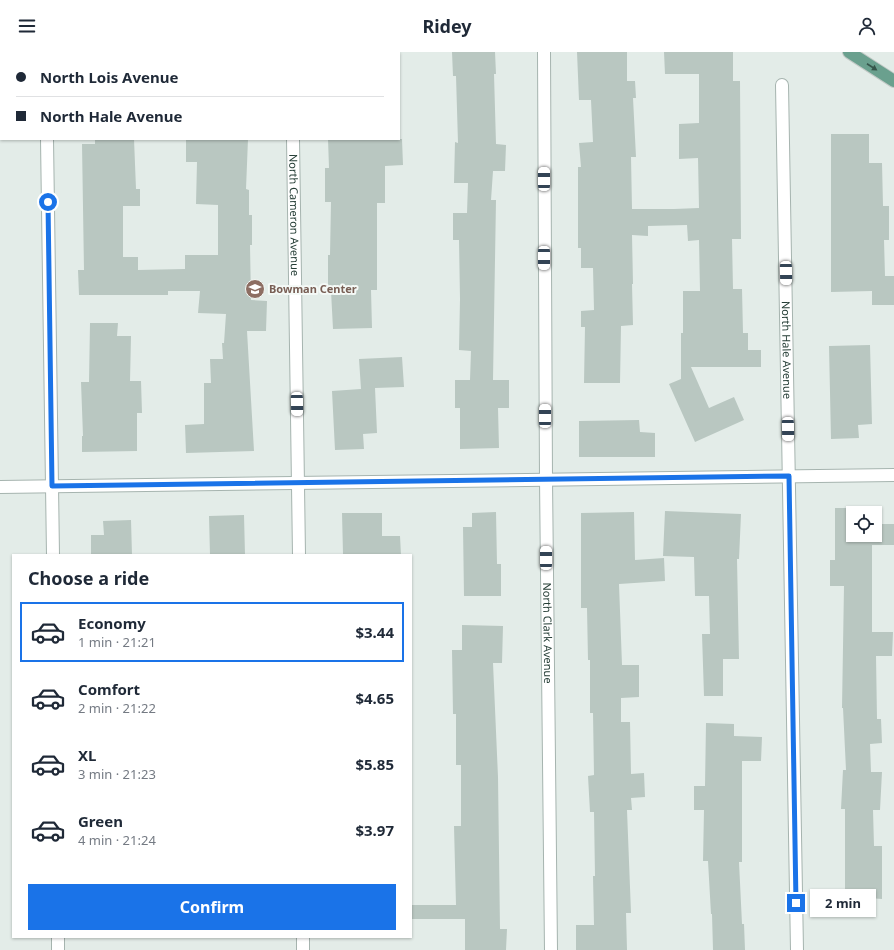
<!DOCTYPE html>
<html lang="en">
<head>
<meta charset="utf-8">
<style>
  body { margin:0; font-family:"Noto Sans",sans-serif; background:#f6f6f7; color:#1f2937; height:100vh; display:flex; flex-direction:column; font-size:15px; white-space:nowrap }
  * { box-sizing:border-box; margin:0 }
  p { font-size:13px; color:#747a83 }
  .icon { flex:none; width:22px; height:22px; fill:none; stroke:currentColor; stroke-width:2; stroke-linecap:round; stroke-linejoin:round }
  .map { position:relative; flex:1; overflow:hidden }
  .details { position:absolute; left:12px; top:502px; width:400px; height:384px; display:flex; flex-direction:column; background:#fff; border-radius:0px; box-shadow:0 1px 3px #0004 }
  .details>* { flex:none }
  .hud { position:absolute; left:0px; top:0px; width:400px; height:88px; box-shadow:0 1px 3px #0004; display:grid; align-content:center; height:88px; padding:0 16px; background:#fff }
  .buttons { position:absolute; left:846px; top:454px; display:grid; gap:8px }
  .buttons a { display:grid; place-items:center; width:36px; height:36px; border-radius:0px; background:#fff; box-shadow:0 1px 3px #0004; font-size:20px }
  .end { position:absolute; width:18px; height:18px; margin:-9px; border:5px solid #1a73e8; background:#fff; box-shadow:0 0 0 2px #fff }
  .from { border-radius:50% }
  .bubble { position:absolute; height:28px; border-radius:0px; background:#fff; box-shadow:0 1px 3px #0004; font-size:13px; font-weight:700; line-height:28px; text-align:center }
  .car { position:absolute; width:12px; height:24px; margin:-12px -6px; border-radius:5px; box-shadow:0 0 3px 1px #0007; background:linear-gradient(#fff 24%,#345 0 40%,#fff 0 76%,#345 0 86%,#fff 0) }
  .hud b { display:flex; align-items:center; gap:14px; height:38px; font-size:15px }
  .hud b+b { border-top:1px solid #e0e1e3 }
  .hud i { width:10px; height:10px; background:#1f2937 }
  ul { padding:0; list-style:none }
  li { display:flex; align-items:center; gap:12px; height:60px; margin:0 8px 6px; padding:0 8px; border:2px solid transparent; border-radius:0px }
  li div { flex:1 }
  li b { display:block; font-size:15px }
  li em { font-style:normal; font-weight:700 }
  li.current { border-color:#1a73e8 }
  li>.icon { width:36px; height:36px; stroke-width:1.5 }
  h2 { padding:0 16px; font-size:18px; line-height:48px }
  .button { display:flex; gap:8px; margin-top:auto; padding:8px 16px }
  .button a { flex:1; height:46px; border-radius:0px; background:#1a73e8; color:#fff; font-size:16px; font-weight:700; line-height:46px; text-align:center }
  header { display:flex; justify-content:space-between; align-items:center; height:52px; padding:0 16px; background:#fff; font-size:18px; font-weight:700 }
  .map>svg:first-child { display:block }
</style>
</head>
<body>
<header><svg class="icon" aria-label="menu" viewBox="0 0 24 24"><path d="M4 6h16M4 12h16M4 18h16"/></svg>Ridey<svg class="icon" aria-label="person" viewBox="0 0 24 24"><circle cx="12" cy="8" r="4"/><path d="M4 21q1-7 8-7t8 7"/></svg></header>
<div class="map">
<svg width="894" height="898" viewBox="0 0 894 898">
  <rect width="100%" height="100%" fill="#e3ece8"/>
  <path fill="#b9c7c1" fill-rule="evenodd" d="M452,0h43l1,22h-2l2,70 10,1 -1,26h-12l-2,29h5l-3,180h16v28h-11l1,40 -39,1v-41h-5v-28h15l1,-29 -12,-1 1,-51 -1,-59h-6v-27h14l1,-30h-14l1,-41 3,1 -2,-67h-3z
    M577,0h50v29h8l1,17h-3l3,59h-5l1,52h42l25,-1 -1,-50 -19,1v-35l20,-1v-49h-34l-1,-22h69v29h7l1,158h-9l1,50h9l1,44h5v17h13v17h-70l18,41 25,-11 10,23 -49,22 -26,-58 12,-5v-46h2v-42h17l-1,-51 -11,1 -1,-16 -39,1v10l-16,-1 1,49h-1l1,41 -12,1 -1,57h-36l1,-56h-4v-16l13,-1 -1,-42h-12v-20h-3v-81h3l-2,-24 14,-1 -2,-42h-12z
    M831,82h38v29h13l1,43h6v34h-5l1,36h9v29h-22v-14l-41,1z
    M95,87h39l2,50h4v17h-17v51h15v13l47,-1v-14h33v-50l-22,-1 1,-42h-11v-23h62l-2,50 3,1v25h3v30h-2l1,55 16,1 -1,30h-19l7,120 -68,2 -1,-28 19,-1v-41h7l-1,-24h13l-1,-16h2l2,-29 -28,-1 2,-22h-32v4h-89l-1,-25h6l-2,-126h13z
    M328,87h74l1,26 -18,1v37h-8v87h-6l1,38 -39,1 -2,-38h-3v-36h2l1,-53h-6v-34h4z
    M90,271h28l-1,13h14l-1,45h11l1,32h-5v38l-55,1v-16h1l-2,-54h8z
    M870,293l2,79 -14,1 1,13 -28,1 -2,-93z
    M402,305l2,30 -29,1 2,45 -14,1 1,15 -29,1 -3,-59 29,-2 -2,-30z
    M639,368l1,12 15,1v24h-76v-36z
    M835,456h40v16h19v21h-22v87h21l-1,24h-16l1,63h4l1,24 -12,1 1,28h11l-2,38h-7l1,36h8v53l-13,-1v13h-24v-102h-4l2,-39h3l-3,-62h-1l2,-122h-14v-26h5zM853,461h22v22h-22z
    M665,459l76,3 -2,45h-2l2,100h-16v37h-19l-2,-62h8l-1,-38h-14l-1,-39 -31,-1z
    M496,460l1,52h4v32h-37l-1,-69h9v-14z
    M634,460l1,48 29,-2 1,23 -46,3 3,81h17v32l-18,1v24h9l1,52 13,-1 1,24 -14,1 1,12h-5l4,103h-5l1,37h-51v-25h18l-1,-49h2l-1,-64h-4l-2,-36 6,-1 -1,-62h-3v-53h-2l-1,-52h-6v-95z
    M342,461h40v23h18l1,19 -58,-1z
    M244,463l1,40h-35l-1,-39z
    M131,468l1,35h-41v-20h13l-1,-14z
    M462,573l41,1 -1,37h-9l5,114 2,152h7l-1,21h-41v-31h-54v-14h45l-2,-79h7v-61h-5v-51h-3l-1,-64h10z
    M706,671l28,1v12l28,1 -1,24h-19v101h-3l3,62h2l1,26h-32l-1,-36h-1l-3,-53h-5l1,-51h-10v-24h11z"/>
  <g fill="none" stroke-linecap="round" stroke-linejoin="round">
    <g stroke="#a6b4af" stroke-width="14">
      <g id="minor">
        <path d="M46,0v1"/>
        <path d="M292,0v1"/>
        <path id="s1" d="M544,0l2,427 5,471"/>
        <path id="s2" d="M782,33l15,865"/>
        <path d="M47,87l6,416"/>
        <path id="s3" d="M293,87l6,416"/>
        <path d="M0,435l894,-12"/>
        <path d="M58,885v13"/>
        <path d="M303,885v13"/>
      </g>
    </g>
    <g stroke="#c2c9c6" stroke-width="14">
      <path id="major" d="M849,0l45,29"/>
    </g>
    <use href="#minor" stroke="#fff" stroke-width="12"/>
    <use href="#major" stroke="#6aa08e" stroke-width="12"/>
  </g>
  <defs><path id="oneway-solid" d="M-6-.8H1V-3.2L6.5 0L1 3.2V.8H-6Z"/></defs>
  <use fill="#36564b" href="#oneway-solid" transform="translate(872 15) rotate(33)"/>
  <g fill="none" stroke-linecap="round" stroke-linejoin="round">
    <path stroke="#1a73e8" stroke-width="5" d="M48,150l4,284 737,-10 7,427"/>
  </g>
  <defs>
    <g id="school-disc" transform="scale(1)"><circle r="9.5" fill="#8d6e63" stroke="#f4f9f6"/><path d="M0-5L7-2L0 1L-7-2ZM-4 1L0 2.5L4 1V4Q0 6-4 4Z" fill="#fff"/></g>
  </defs>
  <g fill-rule="evenodd">
    <use href="#school-disc" x="255" y="237"/>
  </g>
  <g text-anchor="middle" stroke-width="4" stroke-linejoin="round" paint-order="stroke">
    <g font-size="11" fill="#243d35" stroke="#f4f9f6">
      <text dy="4" stroke="none"><textPath href="#s3" startOffset="76">North Cameron Avenue</textPath></text>
      <text dy="4" stroke="none"><textPath href="#s2" startOffset="265">North Hale Avenue</textPath></text>
      <text dy="4" stroke="none"><textPath href="#s1" startOffset="581">North Clark Avenue</textPath></text>
    </g>
    <g font-size="11" font-weight="bold" fill="#785e54" stroke="#f4f9f6" text-anchor="start">
      <text x="269" y="241">Bowman Center</text>
    </g>
  </g>
</svg>
<div class="buttons">
<a><svg class="icon" aria-label="locate" viewBox="0 0 24 24"><circle cx="12" cy="12" r="6"/><path d="M12 2v4M12 18v4M2 12h4M18 12h4"/></svg></a>
</div>
<i class="end from" style="left:48px;top:150px"></i>
<i class="end" style="left:796px;top:851px"></i>
<div class="bubble" style="left:810px;top:837px;width:66px">2 min</div>
<i class="car" style="left:544px;top:127px;rotate:0deg"></i>
<i class="car" style="left:544px;top:206px;rotate:180deg"></i>
<i class="car" style="left:786px;top:221px;rotate:179deg"></i>
<i class="car" style="left:297px;top:352px;rotate:179deg"></i>
<i class="car" style="left:545px;top:364px;rotate:0deg"></i>
<i class="car" style="left:788px;top:377px;rotate:179deg"></i>
<i class="car" style="left:546px;top:506px;rotate:0deg"></i>
<div class="hud">
<b><i class="from"></i>North Lois Avenue</b>
<b><i></i>North Hale Avenue</b>
</div>
<section class="details">
<h2>Choose a ride</h2>
<ul>
<li class="current"><svg class="icon" aria-label="car" viewBox="0 0 24 24"><path d="M5 17H2v-5l4-1 3-4h7l3 4 3 1v5h-3M9 17h6M6 11h13"/><circle cx="7" cy="17" r="2"/><circle cx="17" cy="17" r="2"/></svg><div><b>Economy</b><p>1 min · 21:21</p></div><em>$3.44</em></li>
<li><svg class="icon" aria-label="car" viewBox="0 0 24 24"><path d="M5 17H2v-5l4-1 3-4h7l3 4 3 1v5h-3M9 17h6M6 11h13"/><circle cx="7" cy="17" r="2"/><circle cx="17" cy="17" r="2"/></svg><div><b>Comfort</b><p>2 min · 21:22</p></div><em>$4.65</em></li>
<li><svg class="icon" aria-label="car" viewBox="0 0 24 24"><path d="M5 17H2v-5l4-1 3-4h7l3 4 3 1v5h-3M9 17h6M6 11h13"/><circle cx="7" cy="17" r="2"/><circle cx="17" cy="17" r="2"/></svg><div><b>XL</b><p>3 min · 21:23</p></div><em>$5.85</em></li>
<li><svg class="icon" aria-label="car" viewBox="0 0 24 24"><path d="M5 17H2v-5l4-1 3-4h7l3 4 3 1v5h-3M9 17h6M6 11h13"/><circle cx="7" cy="17" r="2"/><circle cx="17" cy="17" r="2"/></svg><div><b>Green</b><p>4 min · 21:24</p></div><em>$3.97</em></li>
</ul>
<div class="button"><a>Confirm</a></div>
</section>
</div>
</body>
</html>
